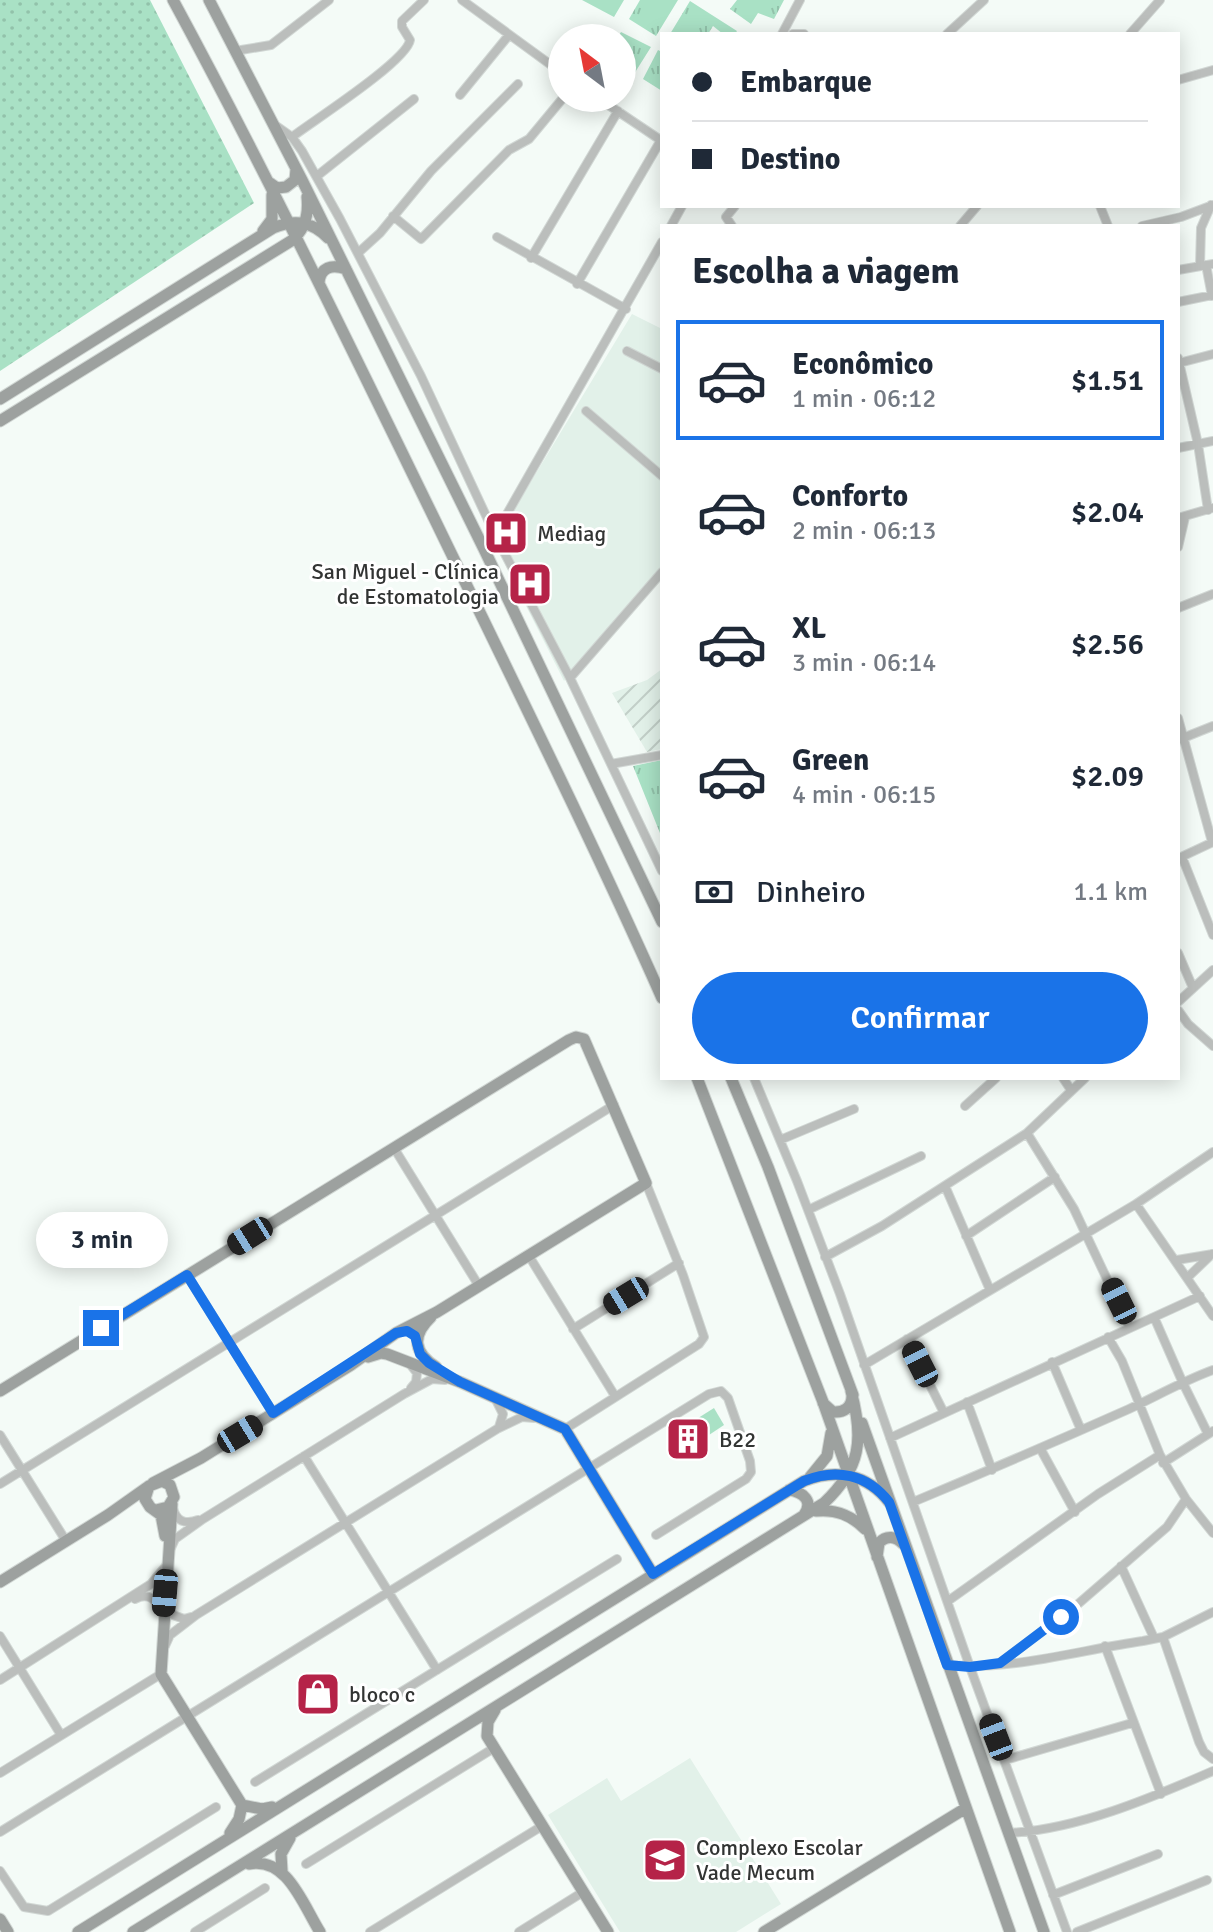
<!DOCTYPE html>
<html lang="pt">
<head>
<meta charset="utf-8">
<style>
  body { margin:0; font-family:Signika,sans-serif; background:#f6f6f7; color:#1f2937; height:100vh; display:flex; flex-direction:column; font-size:30px; white-space:nowrap }
  * { box-sizing:border-box; margin:0 }
  p { font-size:26px; color:#747a83 }
  .icon { flex:none; width:44px; height:44px; fill:none; stroke:currentColor; stroke-width:2; stroke-linecap:round; stroke-linejoin:round }
  .map { position:relative; flex:1; overflow:hidden }
  .sheet { position:absolute; left:660px; top:224px; width:520px; height:856px; display:flex; flex-direction:column; background:#fff; border-radius:0px; box-shadow:0 4px 20px #0003 }
  .sheet>* { flex:none }
  .guide { position:absolute; left:660px; top:32px; width:520px; height:176px; border-radius:0px; box-shadow:0 4px 20px #0003; display:grid; align-content:center; height:176px; padding:0 32px; background:#fff }
  .needle { width:52px; rotate:328deg }
  .buttons { position:absolute; left:548px; top:24px; display:grid; gap:16px }
  .buttons a { display:grid; place-items:center; width:88px; height:88px; border-radius:50%; background:#fff; box-shadow:0 4px 20px #0003; font-size:40px }
  .end { position:absolute; width:36px; height:36px; margin:-18px; border:10px solid #1a73e8; background:#fff; box-shadow:0 0 0 4px #fff }
  .from { border-radius:50% }
  .bubble { position:absolute; height:56px; border-radius:28px; background:#fff; box-shadow:0 4px 20px #0003; font-size:26px; font-weight:600; line-height:56px; text-align:center }
  .car { position:absolute; width:24px; height:48px; margin:-24px -12px; border-radius:10px; box-shadow:0 0 6px 2px #0007; background:linear-gradient(#222 24%,#8ab4d8 0 40%,#222 0 76%,#8ab4d8 0 86%,#222 0) }
  .guide b { display:flex; align-items:center; gap:28px; height:76px; font-size:30px }
  .guide b+b { border-top:2px solid #e0e1e3 }
  .guide i { width:20px; height:20px; background:#1f2937 }
  ul { padding:0; list-style:none }
  li { display:flex; align-items:center; gap:24px; height:120px; margin:0 16px 12px; padding:0 16px; border:4px solid transparent; border-radius:0px }
  li div { flex:1 }
  li b { display:block; font-size:30px }
  li em { font-style:normal; font-weight:600 }
  li.active { border-color:#1a73e8 }
  li>.icon { width:72px; height:72px; stroke-width:1.5 }
  h2 { padding:0 32px; font-size:36px; line-height:96px }
  .pay { display:flex; align-items:center; gap:20px; height:88px; padding:0 32px; font-size:30px }
  .pay p { margin-inline-start:auto }
  .action { display:flex; gap:16px; margin-top:auto; padding:16px 32px }
  .action a { flex:1; height:92px; border-radius:48px; background:#1a73e8; color:#fff; font-size:32px; font-weight:600; line-height:92px; text-align:center }
  .map>svg:first-child { display:block }
</style>
</head>
<body>
<div class="map">
<svg width="1213" height="1932" viewBox="0 0 1213 1932">
  <defs>
    <pattern id="industrial-furrows" width="10" height="10" patternUnits="userSpaceOnUse" patternTransform="scale(2)"><rect width="10" height="10" fill="#e2f1e9"/><path d="M-1 1l2-2M0 10L10 0M9 11l2-2" fill="none" stroke="#c2cfc8"/></pattern>
    <pattern id="grass-tufts" width="24" height="20" patternUnits="userSpaceOnUse" patternTransform="scale(2)"><rect width="24" height="20" fill="#a9e1c5"/><path d="M3 7l-1-3M5 7V3M7 7l1-3M15 17l-1-3M17 17v-4M19 17l1-3" fill="none" stroke="#92c2aa"/></pattern>
    <pattern id="park-dots" width="8" height="8" patternUnits="userSpaceOnUse" patternTransform="scale(2)"><rect width="8" height="8" fill="#a9e1c5"/><path d="M2 2h.1M6 6h.1" fill="none" stroke="#92c2aa" stroke-width="1.8" stroke-linecap="round"/></pattern>
  </defs>
  <rect width="100%" height="100%" fill="#f4fbf7"/>
  <path fill="#e2f1e9" d="M632,314l30,15v237l-98,115 -70,-138z
    M690,1758l91,146 -45,28h-116l-72,-117 59,-37 14,23z"/>
  <path fill="url(#industrial-furrows)" d="M662,669v80l-15,3 -35,-59 35,-13z"/>
  <path fill="url(#grass-tufts)" d="M582,0h42l-10,17z
    M640,0h38l-22,36 -27,-17z
    M737,0h47l-10,19 -16,-6 -7,11 -21,-15z
    M690,1l47,30 -2,3h-12l-10,-8 -5,8h-38z
    M621,32l30,15 -17,27 -12,-7v-29h-5z
    M658,50l4,2v39l-19,-12z
    M662,760v78l-29,-72z"/>
  <path fill="url(#park-dots)" d="M0,0h150l104,203 -254,168z"/>
  <path fill="#a9e1c5" d="M714,1408l10,17 -18,12 -11,-17z"/>
  <g fill="none" stroke-linecap="round" stroke-linejoin="round">
    <g stroke="#d1d7d4" stroke-width="10">
      <path id="street" d="M462,0l100,73
        M782,34l18,-34
        M793,34h11
        M947,34l37,-34
        M1130,34l30,-34
        M235,51l36,-6 58,-45
        M1178,80l35,-10
        M460,95l49,-60
        M598,98l64,43
        M275,125l17,12 10,14 38,68 81,157 74,159 75,143 92,193
        M292,137c21,-16 115,-76 118,-97l-8,-13v-6l22,-21
        M317,176l97,-77
        M1100,206l8,20
        M393,216l28,23 88,-89 20,-11 34,-41
        M671,226l11,-20
        M732,226l-6,-9 9,-11
        M960,226l17,-20
        M1142,226l39,-9 32,-12
        M497,237l129,72
        M358,253l22,-20 51,-62 87,-87
        M531,258l87,-147
        M1206,265l6,31
        M1200,266l1,-38 10,-23
        M1178,270l35,-6
        M577,284l84,-144
        M1178,302l35,-7
        M627,351l35,18
        M1178,358l20,86 10,66
        M1179,363l34,-9
        M586,411l76,65
        M1178,448l35,-7
        M1178,518l34,-10
        M1178,547l7,-30
        M484,549l11,-14 167,-293
        M1178,608l35,-14
        M570,678l92,-106
        M1178,718l34,124
        M1178,740l35,-14
        M611,764l51,-9
        M1182,857l31,78
        M1179,858l34,-16
        M1178,953l15,35
        M1178,1002l35,-32
        M1178,1010l10,14 25,22
        M754,1078l43,103 43,113 130,373 97,265
        M1063,1078l8,12
        M965,1106l31,-28
        M1027,1133l47,76 56,119
        M780,1140l74,-31
        M394,1148l85,138
        M945,1186l45,104
        M1136,1204l77,112
        M808,1210l113,-54
        M966,1236l89,-59
        M529,1256l86,140
        M825,1257l57,-31 145,-93 58,-55
        M1177,1260l36,-6
        M187,1275l86,138
        M1188,1277l24,-23
        M1154,1317l28,64 26,53
        M573,1329l106,-66
        M907,1339l37,74
        M1052,1362l29,68
        M409,1363l8,10 -1,9 -5,6
        M864,1365l272,-161 77,-52
        M496,1400l7,14 -4,13
        M967,1402l25,68
        M565,1429l134,-85 5,-7 -21,-62 -37,-92
        M0,1435l66,106
        M890,1438l310,-142
        M1040,1448l35,64
        M1160,1455l26,44 27,34
        M304,1456l133,214
        M1163,1463l50,-32
        M0,1484l614,-379
        M913,1502c72,-30 144,-61 216,-93 28,-13 54,-28 84,-39
        M173,1508c3,13 12,17 25,12
        M171,1548l4,-9 28,-20 201,-125 28,-15 13,1
        M1121,1566l33,72
        M135,1599c15,-8 21,2 28,14
        M948,1601l150,-107 62,-39 -38,-94 -14,-24
        M167,1602l6,13 11,4 7,-2
        M0,1636l61,99
        M1163,1637l36,105 5,10 9,7
        M165,1646l5,-11 26,-20 301,-186 25,-12 12,1
        M1105,1646l56,148
        M1000,1663l78,-59 89,-77 19,-28
        M947,1665c65,6 132,-15 196,-24l20,-4 50,-25
        M0,1680l151,-96 15,-18
        M1005,1760l127,-37
        M0,1773l161,-99
        M255,1782l362,-223
        M0,1832l709,-438 12,-3 7,7 22,63 1,11 -5,7 -90,56
        M1008,1833c68,-3 143,-35 205,-62
        M306,1864l188,-116
        M0,1871l24,36 24,4 168,-104
        M1053,1895l105,-41
        M195,1932l70,-44
        M370,1932l172,-106
        M519,1932l64,-40
        M1077,1932l130,-52"/>
    </g>
    <g stroke="#d1d7d4" stroke-width="13">
      <path id="secondary" d="M173,0c92,170 176,344 261,518 77,159 156,318 228,480
        M209,0l93,180 182,369 178,373
        M270,183l7,5 9,-1 9,-7 1,-11
        M263,231l9,-12v-24
        M319,283c1,-16 13,-19 27,-14
        M0,399l273,-171c21,-9 39,-7 55,10
        M0,421l291,-180c14,-11 18,-26 16,-44
        M697,1078l126,324 187,530
        M731,1078l37,89 85,228
        M431,1317c-20,19 -17,36 5,50
        M368,1357l13,-4 6,1 73,28 105,47 88,145
        M0,1391l569,-351 7,-3 8,2 62,144 -209,129 -41,21 -45,32 -150,93 -48,25
        M823,1403l10,9c11,1 19,-5 19,-16
        M862,1423l182,509
        M810,1477l17,-21 4,-23
        M789,1490c14,2 25,11 15,25
        M172,1504l-11,170 81,131 20,4 10,-2
        M156,1510l12,-3 6,-10 -4,-12 -8,-4 -13,5 -4,13 5,8 11,8 4,21
        M816,1511c20,-2 35,4 49,18
        M877,1557l2,-14c7,-8 17,-7 24,1
        M0,1582l108,-67 41,-29
        M495,1710l-7,12 -1,14 121,196
        M230,1833l9,-14 3,-14
        M249,1864c38,-8 54,41 71,68
        M282,1871l-1,-17 9,-16
        M0,1919l8,13
        M78,1932l726,-451c32,-13 63,-7 85,21
        M133,1932l691,-429c37,-35 40,-64 27,-112
        M764,1932l202,-124"/>
    </g>
    <use href="#street" stroke="#bbbebc" stroke-width="8"/>
    <use href="#secondary" stroke="#9da19f" stroke-width="11"/>
  </g>
  <g fill="none" stroke-linecap="round" stroke-linejoin="round">
    <path stroke="#1a73e8" stroke-width="10" d="M101,1328l86,-53 86,138 123,-80 11,-2 8,5 5,18 9,9 31,19 105,47 88,145 151,-93c32,-13 63,-7 85,21l58,163 23,2 30,-4 61,-46"/>
  </g>
  <defs>
    <g id="hospital-square" transform="scale(2.3)"><rect x="-9" y="-9" width="18" height="18" rx="4" fill="#b52348" stroke="#fff"/><path d="M-5-5h3v3.5h4V-5h3V5h-3V1.5h-4V5h-3Z" fill="#fff"/></g>
    <g id="building-square" transform="scale(2.3)"><rect x="-9" y="-9" width="18" height="18" rx="4" fill="#b52348" stroke="#fff"/><path d="M-4-6H4V6H1V3H-1V6H-4ZM-2.5-4.3h1.7v1.8h-1.7ZM.8-4.3h1.7v1.8H.8ZM-2.5-1h1.7V.8h-1.7ZM.8-1h1.7V.8H.8Z" fill="#fff"/></g>
    <g id="shop-square" transform="scale(2.3)"><rect x="-9" y="-9" width="18" height="18" rx="4" fill="#b52348" stroke="#fff"/><path d="M-5-2.5h2.3a2.7 3.5 0 0 1 5.4 0H5L5.5 6h-11ZM-1.5-2.5h3a1.5 2.3 0 0 0-3 0Z" fill="#fff"/></g>
    <g id="school-square" transform="scale(2.3)"><rect x="-9" y="-9" width="18" height="18" rx="4" fill="#b52348" stroke="#fff"/><path d="M0-5L7-2L0 1L-7-2ZM-4 1L0 2.5L4 1V4Q0 6-4 4Z" fill="#fff"/></g>
  </defs>
  <g fill-rule="evenodd">
    <use href="#hospital-square" x="506" y="533"/>
    <use href="#hospital-square" x="530" y="584"/>
    <use href="#building-square" x="688" y="1439"/>
    <use href="#shop-square" x="318" y="1694"/>
    <use href="#school-square" x="665" y="1860"/>
  </g>
  <g text-anchor="middle" stroke-width="6" stroke-linejoin="round" paint-order="stroke">
    <g font-size="22" fill="#323433" stroke="#fff" text-anchor="start">
      <text x="537" y="541">Mediag</text>
      <text x="499" y="579" text-anchor="end">San Miguel - Clínica<tspan x="499" dy="25">de Estomatologia</tspan></text>
      <text x="719" y="1447">B22</text>
      <text x="349" y="1702">bloco c</text>
      <text x="696" y="1855">Complexo Escolar<tspan x="696" dy="25">Vade Mecum</tspan></text>
    </g>
  </g>
</svg>
<div class="buttons">
<a><svg class="needle" viewBox="-14 -14 28 28"><path d="M0-13l5 13h-10z" fill="#e53935"/><path d="M0 13l5-13h-10z" fill="#747a83"/></svg></a>
</div>
<i class="end from" style="left:1061px;top:1617px"></i>
<i class="end" style="left:101px;top:1328px"></i>
<div class="bubble" style="left:36px;top:1212px;width:132px">3 min</div>
<i class="car" style="left:250px;top:1236px;rotate:238deg"></i>
<i class="car" style="left:626px;top:1296px;rotate:239deg"></i>
<i class="car" style="left:1119px;top:1301px;rotate:334deg"></i>
<i class="car" style="left:920px;top:1364px;rotate:333deg"></i>
<i class="car" style="left:240px;top:1434px;rotate:59deg"></i>
<i class="car" style="left:165px;top:1593px;rotate:185deg"></i>
<i class="car" style="left:996px;top:1737px;rotate:339deg"></i>
<div class="guide">
<b><i class="from"></i>Embarque</b>
<b><i></i>Destino</b>
</div>
<section class="sheet">
<h2>Escolha a viagem</h2>
<ul>
<li class="active"><svg class="icon" aria-label="car" viewBox="0 0 24 24"><path d="M5 17H2v-5l4-1 3-4h7l3 4 3 1v5h-3M9 17h6M6 11h13"/><circle cx="7" cy="17" r="2"/><circle cx="17" cy="17" r="2"/></svg><div><b>Econômico</b><p>1 min · 06:12</p></div><em>$1.51</em></li>
<li><svg class="icon" aria-label="car" viewBox="0 0 24 24"><path d="M5 17H2v-5l4-1 3-4h7l3 4 3 1v5h-3M9 17h6M6 11h13"/><circle cx="7" cy="17" r="2"/><circle cx="17" cy="17" r="2"/></svg><div><b>Conforto</b><p>2 min · 06:13</p></div><em>$2.04</em></li>
<li><svg class="icon" aria-label="car" viewBox="0 0 24 24"><path d="M5 17H2v-5l4-1 3-4h7l3 4 3 1v5h-3M9 17h6M6 11h13"/><circle cx="7" cy="17" r="2"/><circle cx="17" cy="17" r="2"/></svg><div><b>XL</b><p>3 min · 06:14</p></div><em>$2.56</em></li>
<li><svg class="icon" aria-label="car" viewBox="0 0 24 24"><path d="M5 17H2v-5l4-1 3-4h7l3 4 3 1v5h-3M9 17h6M6 11h13"/><circle cx="7" cy="17" r="2"/><circle cx="17" cy="17" r="2"/></svg><div><b>Green</b><p>4 min · 06:15</p></div><em>$2.09</em></li>
</ul>
<div class="pay"><svg class="icon" aria-label="cash" viewBox="0 0 24 24"><path d="M3 7h18v10H3z"/><circle cx="12" cy="12" r="2"/></svg>Dinheiro<p>1.1 km</p></div>
<div class="action"><a>Confirmar</a></div>
</section>
</div>
</body>
</html>
